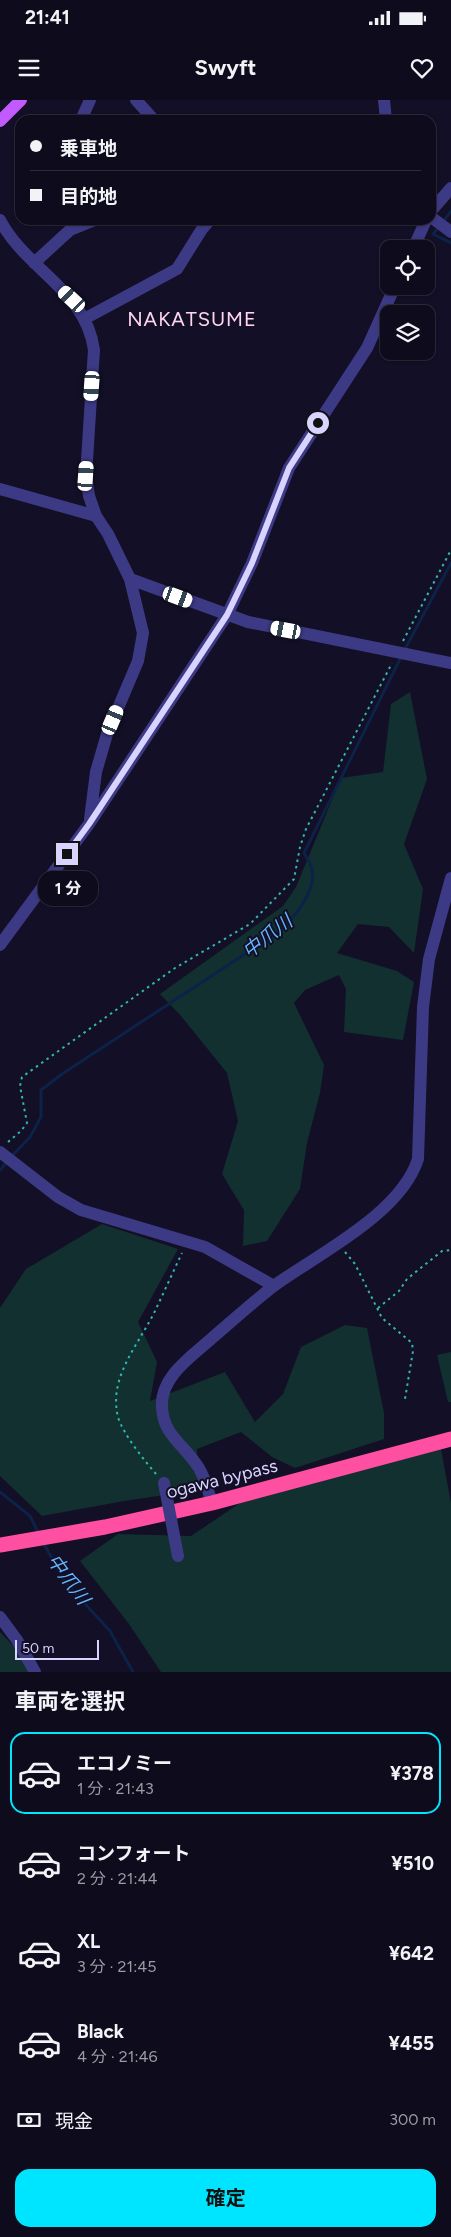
<!DOCTYPE html>
<html lang="ja">
<head>
<meta charset="utf-8">
<style>
  body { margin:0; font-family:Figtree,"Noto Sans JP",sans-serif; background:#1c1929; color:#f1f3f6; height:100vh; display:flex; flex-direction:column; font-size:19px; white-space:nowrap }
  * { box-sizing:border-box; margin:0 }
  p { font-size:16px; color:#9b9ba3 }
  .icon { flex:none; width:28px; height:28px; fill:none; stroke:currentColor; stroke-width:2; stroke-linecap:round; stroke-linejoin:round }
  .map { position:relative; height:1572px; overflow:hidden }
  .drawer { display:flex; flex-direction:column; background:#0e0b1c; flex:1 }
  .drawer>* { flex:none }
  .banner { position:absolute; left:15px; top:15px; width:421px; height:110px; border-radius:15px; box-shadow:0 1px 4px #0004,0 0 0 1px #2e2b3b; display:grid; align-content:center; height:110px; padding:0 15px; background:#0e0b1c }
  .buttons { position:absolute; left:380px; top:140px; display:grid; gap:10px }
  .buttons a { display:grid; place-items:center; width:55px; height:55px; border-radius:10px; background:#0e0b1c; box-shadow:0 1px 4px #0004,0 0 0 1px #2e2b3b; font-size:25px }
  .scale { position:absolute; left:15px; bottom:12px; width:84px; box-sizing:border-box; padding-left:5px; border:2px solid #d9d4ff; border-top:0; font-size:14px; line-height:18px; white-space:nowrap; color:#d9d4ff; -webkit-text-stroke:4px #130f26; paint-order:stroke }
  .end { position:absolute; width:22px; height:22px; margin:-11px; border:6px solid #d9d4ff; background:#111; box-shadow:0 0 0 2px #111 }
  .from { border-radius:50% }
  .bubble { position:absolute; height:35px; border-radius:15px; background:#0e0b1c; box-shadow:0 1px 4px #0004,0 0 0 1px #2e2b3b; font-size:16px; font-weight:700; line-height:35px; text-align:center }
  .car { position:absolute; width:15px; height:30px; margin:-15px -8px; border-radius:6px; box-shadow:0 0 4px 1px #0007; background:linear-gradient(#fff 24%,#345 0 40%,#fff 0 76%,#345 0 86%,#fff 0) }
  .banner b { display:flex; align-items:center; gap:18px; height:48px; font-size:19px }
  .banner b+b { border-top:1px solid #2e2b3b }
  .banner i { width:12px; height:12px; background:#f1f3f6 }
  ul { padding:0; list-style:none }
  li { display:flex; align-items:center; gap:15px; height:82px; margin:0 10px 8px; padding:0 5px; border:2px solid transparent; border-radius:15px }
  li div { flex:1 }
  li b { display:block; font-size:19px }
  li em { font-style:normal; font-weight:700 }
  li.active { border-color:#00e5ff }
  li>.icon { width:45px; height:45px; stroke-width:1.5 }
  h2 { padding:0 15px; font-size:22px; line-height:60px }
  .pay { display:flex; align-items:center; gap:12px; height:55px; padding:0 15px; font-size:19px }
  .pay p { margin-inline-start:auto }
  .cta { display:flex; gap:10px; margin-top:auto; padding:10px 15px }
  .cta a { flex:1; height:58px; border-radius:15px; background:#00e5ff; color:#111; font-size:20px; font-weight:700; line-height:58px; text-align:center }
  .status { display:flex; justify-content:space-between; align-items:center; height:35px; padding:0 25px; background:#0e0b1c; direction:ltr }
  .status svg { height:14px; fill:currentColor }
  header { display:flex; justify-content:space-between; align-items:center; height:65px; padding:0 15px; background:#0e0b1c; font-size:22px; font-weight:700 }
  .map>svg:first-child { display:block }
</style>
</head>
<body>
<div class="status"><b>21:41</b><svg viewBox="0 0 49 12"><path d="M0 12V9h3v3zM5 12V6h3v6zM10 12V3h3v9zM15 12V0h3v12zM26 1h20v11H26zM47 4h2v5h-2z"/></svg></div>
<header><svg class="icon" aria-label="menu" viewBox="0 0 24 24"><path d="M4 6h16M4 12h16M4 18h16"/></svg>Swyft<svg class="icon" aria-label="heart" viewBox="0 0 24 24"><path d="M12 20l-8-8c-3-5 5-10 8-4 3-6 11-1 8 4z"/></svg></header>
<div class="map">
<svg width="451" height="1572" viewBox="0 0 451 1572">
  <rect width="100%" height="100%" fill="#130f26"/>
  <path fill="#12302f" d="M410,592l17,87 -23,65 19,45 -9,64 -25,-26 -31,-3 -21,29 60,18 17,11 -11,58 -59,-8 2,-43 -7,-14 -34,15 -11,13 30,62 -4,28 -13,50 -7,46 -33,52 -24,5 1,-36 -22,-36 16,-53 -11,-48 -46,-57 -21,-22 123,-88 13,-19 45,-109 42,-6 8,-68z
    M102,1124l76,25 -40,73 19,40 -7,39 75,-29 30,50 28,-28 18,-47 44,-22 22,3 17,85v26l-89,29 -23,-11 -31,-25 -44,17 2,41 -75,11 -82,15 -42,-40v-168l26,-39z
    M451,1252v50h-3l-11,-47z
    M441,1349l10,54v169h-290l-32,-48 -49,-63 38,-27 73,2 49,-33z
    M0,1532l33,34 2,6h-35z"/>
  <g fill="none" stroke-linecap="round" stroke-linejoin="round">
    <path stroke="#0c2248" stroke-width="3" d="M443,122l8,-11
      M439,127l-6,7 18,9
      M405,549l46,-86
      M12,1056l18,-19 11,-20v-27l21,-16 215,-141c15,-13 40,-41 35,-63 -1,-6 -5,-12 -8,-17l97,-196
      M0,1070l8,-9
      M0,1392l30,24 9,18
      M43,1442l21,39 46,50 23,41"/>
    <path stroke="#2fb8b0" stroke-width="2" stroke-dasharray="2.5 4" stroke-linecap="butt" d="M403,541l48,-91
      M8,1042l13,-11 6,-8 -7,-37 2,-9 153,-109 75,-44 44,-45 6,-32 6,-18 86,-166
      M345,1152l10,12 27,54 30,25 1,8 -8,48
      M378,1208l21,-17 8,-12 35,-28 9,-1
      M156,1374c-12,-14 -33,-40 -38,-57 -10,-40 21,-73 37,-106 9,-19 18,-39 27,-58"/>
    <path stroke="#3d3a85" stroke-width="12" d="M136,0l18,20
      M384,0l2,20
      M81,20l9,-20
      M431,111l20,-23
      M431,117l20,15
      M0,120c26,50 86,70 94,130l-8,126 3,20 7,20 12,18 22,45 13,54 -5,28 -31,73 -11,38 -6,47
      M413,149l13,-29
      M34,163l36,-33 25,-10
      M86,218l91,-49 25,-40 8,-9
      M0,389l96,27
      M130,479l118,43 203,41
      M0,845l89,-121 138,-209 25,-52 37,-95 78,-120 28,-62
      M0,1052l58,45 23,13 124,37 69,39
      M212,1403c-5,-15 -8,-30 -18,-42 -14,-19 -31,-28 -32,-54 -2,-30 29,-50 49,-68 21,-18 42,-37 64,-54 45,-32 126,-72 143,-126l5,-152 6,-48 22,-81
      M0,1517l17,23 18,32"/>
    <path stroke="#c25bff" stroke-width="12" d="M0,21l21,-21"/>
    <path stroke="#ff4fa3" stroke-width="15" d="M0,1445l105,-18 107,-24 239,-64"/>
    <path stroke="#3d3a85" stroke-width="12" d="M164,1383l14,73"/>
  </g>
  <g fill="none" stroke-linecap="round" stroke-linejoin="round">
    <path stroke="#d9d4ff" stroke-width="6" d="M67,754l22,-30 138,-209 25,-52 37,-95 29,-45"/>
  </g>
  <g text-anchor="middle" stroke-width="4" stroke-linejoin="round" paint-order="stroke">
    <g font-size="18" fill="#d9d4ff" stroke="#130f26">
      <text transform="translate(222 1379) rotate(-14)" y="6">ogawa bypass</text>
    </g>
    <g font-size="19" font-style="italic" fill="#62b6ff" stroke="#130f26">
      <text transform="translate(267 836) rotate(-38)" y="7">中爪川</text>
      <text transform="translate(69 1479) rotate(54)" y="7">中爪川</text>
    </g>
    <g font-size="20" letter-spacing="1" fill="#ffd6f0" stroke="#130f26">
      <text x="192" y="226">NAKATSUME</text>
    </g>
  </g>
</svg>
<div class="buttons">
<a><svg class="icon" aria-label="locate" viewBox="0 0 24 24"><circle cx="12" cy="12" r="6"/><path d="M12 2v4M12 18v4M2 12h4M18 12h4"/></svg></a>
<a><svg class="icon" aria-label="layers" viewBox="0 0 24 24"><path d="M12 4l9 5-9 5-9-5zM3 14l9 5 9-5"/></svg></a>
</div>
<div class="scale">50 m</div>
<i class="end from" style="left:318px;top:323px"></i>
<i class="end" style="left:67px;top:754px"></i>
<div class="bubble" style="left:38px;top:771px;width:60px">1 分</div>
<i class="car" style="left:72px;top:199px;rotate:313deg"></i>
<i class="car" style="left:92px;top:286px;rotate:184deg"></i>
<i class="car" style="left:86px;top:376px;rotate:4deg"></i>
<i class="car" style="left:178px;top:497px;rotate:110deg"></i>
<i class="car" style="left:286px;top:530px;rotate:281deg"></i>
<i class="car" style="left:113px;top:620px;rotate:23deg"></i>
<div class="banner">
<b><i class="from"></i>乗車地</b>
<b><i></i>目的地</b>
</div>
</div>
<section class="drawer">
<h2>車両を選択</h2>
<ul>
<li class="active"><svg class="icon" aria-label="car" viewBox="0 0 24 24"><path d="M5 17H2v-5l4-1 3-4h7l3 4 3 1v5h-3M9 17h6M6 11h13"/><circle cx="7" cy="17" r="2"/><circle cx="17" cy="17" r="2"/></svg><div><b>エコノミー</b><p>1 分 · 21:43</p></div><em>¥378</em></li>
<li><svg class="icon" aria-label="car" viewBox="0 0 24 24"><path d="M5 17H2v-5l4-1 3-4h7l3 4 3 1v5h-3M9 17h6M6 11h13"/><circle cx="7" cy="17" r="2"/><circle cx="17" cy="17" r="2"/></svg><div><b>コンフォート</b><p>2 分 · 21:44</p></div><em>¥510</em></li>
<li><svg class="icon" aria-label="car" viewBox="0 0 24 24"><path d="M5 17H2v-5l4-1 3-4h7l3 4 3 1v5h-3M9 17h6M6 11h13"/><circle cx="7" cy="17" r="2"/><circle cx="17" cy="17" r="2"/></svg><div><b>XL</b><p>3 分 · 21:45</p></div><em>¥642</em></li>
<li><svg class="icon" aria-label="car" viewBox="0 0 24 24"><path d="M5 17H2v-5l4-1 3-4h7l3 4 3 1v5h-3M9 17h6M6 11h13"/><circle cx="7" cy="17" r="2"/><circle cx="17" cy="17" r="2"/></svg><div><b>Black</b><p>4 分 · 21:46</p></div><em>¥455</em></li>
</ul>
<div class="pay"><svg class="icon" aria-label="cash" viewBox="0 0 24 24"><path d="M3 7h18v10H3z"/><circle cx="12" cy="12" r="2"/></svg>現金<p>300 m</p></div>
<div class="cta"><a>確定</a></div>
</section>
</body>
</html>
